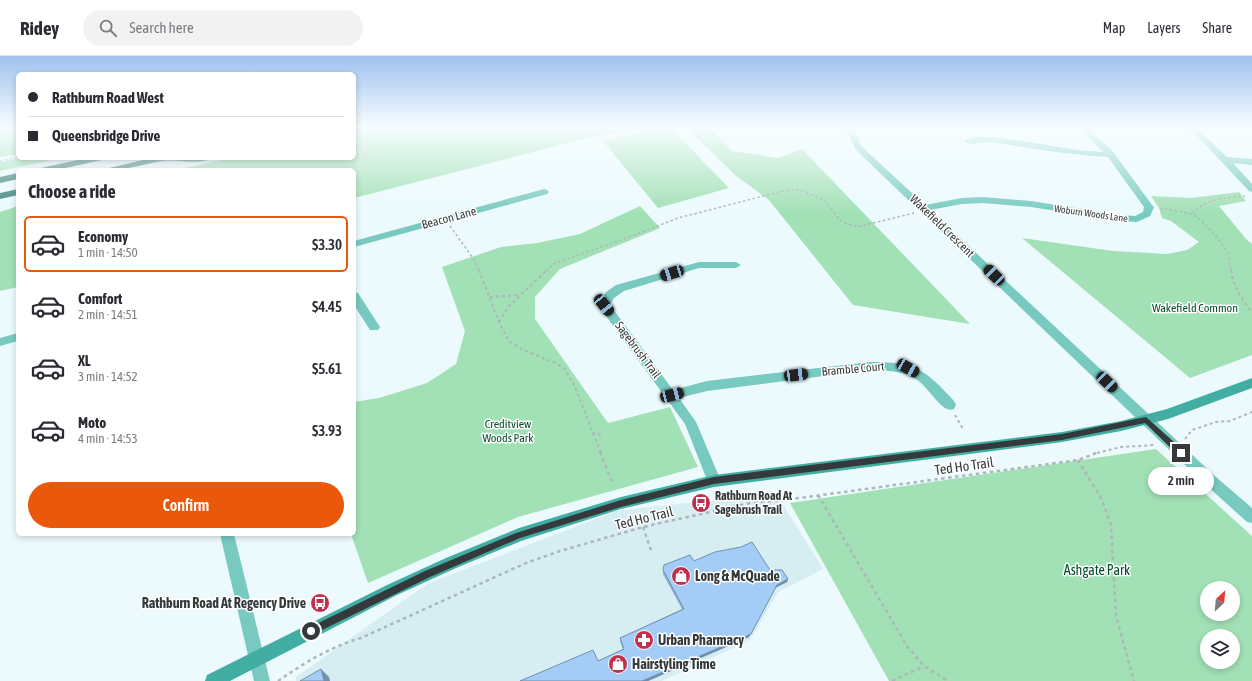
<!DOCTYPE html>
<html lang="en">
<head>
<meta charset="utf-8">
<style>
  body { margin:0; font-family:"Asap Condensed",sans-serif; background:#f2f2f3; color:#2b2b33; height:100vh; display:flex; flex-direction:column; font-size:15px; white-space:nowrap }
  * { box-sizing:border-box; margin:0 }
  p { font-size:13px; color:#7c7c81 }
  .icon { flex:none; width:22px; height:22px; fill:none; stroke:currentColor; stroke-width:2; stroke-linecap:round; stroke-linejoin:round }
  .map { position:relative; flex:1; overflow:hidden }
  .side { position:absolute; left:16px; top:112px; width:340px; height:368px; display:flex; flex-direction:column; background:#fff; border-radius:6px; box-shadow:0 2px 6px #0003 }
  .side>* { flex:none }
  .banner { position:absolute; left:16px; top:16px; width:340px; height:88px; border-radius:6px; box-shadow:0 2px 6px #0003; display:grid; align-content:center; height:88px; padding:0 12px; background:#fff }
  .needle { width:26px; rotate:26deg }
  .buttons { position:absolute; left:1200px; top:525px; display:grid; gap:8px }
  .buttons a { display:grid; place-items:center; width:40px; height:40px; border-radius:50%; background:#fff; box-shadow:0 2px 6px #0003; font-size:20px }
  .end { position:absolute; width:18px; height:18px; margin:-9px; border:5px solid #343a3b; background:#fff; box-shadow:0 0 0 2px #fff }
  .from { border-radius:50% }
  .bubble { position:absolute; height:28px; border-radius:14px; background:#fff; box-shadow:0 2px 6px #0003; font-size:13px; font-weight:600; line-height:28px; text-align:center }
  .car { position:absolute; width:12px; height:24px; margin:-12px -6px; border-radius:5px; box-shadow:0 0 3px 1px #0007; background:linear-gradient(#222 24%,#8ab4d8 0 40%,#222 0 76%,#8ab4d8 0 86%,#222 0) }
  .banner b { display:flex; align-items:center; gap:14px; height:38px; font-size:15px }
  .banner b+b { border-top:1px solid #e1e1e2 }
  .banner i { width:10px; height:10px; background:#2b2b33 }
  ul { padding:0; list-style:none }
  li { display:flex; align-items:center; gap:12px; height:56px; margin:0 8px 6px; padding:0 4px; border:2px solid transparent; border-radius:6px }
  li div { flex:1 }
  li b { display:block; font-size:15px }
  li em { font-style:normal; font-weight:600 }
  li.active { border-color:#ea580c }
  li>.icon { width:36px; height:36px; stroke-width:1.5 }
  h2 { padding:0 12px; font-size:18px; line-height:48px }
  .button { display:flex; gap:8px; margin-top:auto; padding:8px 12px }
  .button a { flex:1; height:46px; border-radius:24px; background:#ea580c; color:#fff; font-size:16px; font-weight:600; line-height:46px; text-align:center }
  header { display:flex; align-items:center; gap:24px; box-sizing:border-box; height:56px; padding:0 20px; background:#fff; border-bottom:1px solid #e1e1e2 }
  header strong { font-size:19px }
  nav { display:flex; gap:22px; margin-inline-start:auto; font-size:14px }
  .search { width:280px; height:36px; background:#f2f2f3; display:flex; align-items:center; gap:10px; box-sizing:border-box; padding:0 14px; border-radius:22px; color:#7c7c81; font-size:15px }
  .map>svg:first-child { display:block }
</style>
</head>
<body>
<header>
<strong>Ridey</strong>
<div class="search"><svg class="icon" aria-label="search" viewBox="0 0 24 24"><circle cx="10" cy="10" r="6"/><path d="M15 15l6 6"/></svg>Search here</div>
<nav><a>Map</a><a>Layers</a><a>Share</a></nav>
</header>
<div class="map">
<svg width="1252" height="625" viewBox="0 0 1252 625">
  <rect width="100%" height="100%" fill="#ecfafe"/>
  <path fill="#d6edf2" d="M776,437l47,76 -45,23 -28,48 -88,41h-366v-4l131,-93 189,-73z"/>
  <path fill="#a2e0b5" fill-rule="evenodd" d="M0,71h18v27l-18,3z
    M394,71h245l-63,14 -222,57v-28h-178l55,-12h123v-24z
    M661,71h9l59,61 -71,20 -55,-67z
    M686,71h23l23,24 46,7 24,-9 168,175 -117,-19 -84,-105 -34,-25z
    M19,102h42l-61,13v-9z
    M1239,136l7,9 -27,5 27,33 6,5v111l-62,23 -168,-140 91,13 54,3 20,-4 12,-8 -28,-21 -9,-3 -3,-10 -8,-12 40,2z
    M18,150v81l-18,4v-79z
    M640,150l20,22 -100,41 -25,28v22l73,104 62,-16 28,60 -180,50 -150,66 -17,-49h3v-132l25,-4 48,-15 29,-19 9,-33 -23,-64 59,-20 36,-4 43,-9z
    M1156,393l96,87v145h-363l-99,-178zM1207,532h26v26h-26zM1207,580h26v26h-26z"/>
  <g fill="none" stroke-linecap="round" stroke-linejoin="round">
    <path stroke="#acb7ba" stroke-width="1.5" stroke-dasharray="2.5 2.5" stroke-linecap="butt" d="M0,105l18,-4
      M1160,152l33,6 12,10 14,16 9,14 3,17
      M1193,158c11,-16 34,-16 52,-18
      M450,170l25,35 4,10
      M546,215l9,-8 61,-21 62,-24 105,-27 16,-1 21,8 6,4 13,17 8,5 10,3 57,-14"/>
    <path stroke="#acb7ba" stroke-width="2" stroke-dasharray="3 3" stroke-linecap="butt" d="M479,214l20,52 10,19 14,9 33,13 9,6 10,18 26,66
      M1231,214c2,17 11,29 21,42
      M490,241l29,-2
      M499,266l9,-15 39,-37
      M955,359l8,14
      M592,377l10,2
      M1185,383l7,-9 24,-8 14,-1 22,-9
      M1097,397l24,-6 34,-2"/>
    <path stroke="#acb7ba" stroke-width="2.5" stroke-dasharray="3.5 3.5" stroke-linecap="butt" d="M600,396l12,30
      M1078,404l24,40 9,25 5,91 18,65
      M818,439l89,151 17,20 24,15
      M643,471l9,26
      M278,625c26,-18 52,-34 83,-43l165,-75 34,-12 83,-24 107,-24 35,-3 293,-40 21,-8
      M892,625l32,-15"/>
    <path fill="#78cac0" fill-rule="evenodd" d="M844,71h8l10,20 63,58 37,-7 21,-1 48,4 89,14 15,1 8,-4 1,-5 -36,-50c-39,-2 -78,-9 -117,-15 -8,-1 -22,5 -27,-1 4,-4 17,-5 23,-4 39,2 77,13 116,15l-24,-25h8l27,26 38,52 2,2 -4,9 -13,6 -17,-1 -89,-14 -48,-4 -21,1 -32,6 286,267 36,31v15l-5,-1 -41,-37 -350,-335z
      M1187,71h9l31,30 25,2v6l-19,-2 19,21v8l-3,-1 -49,-52z
      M544,133l3,1 2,2 -2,2 -193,53v-6z
      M699,206h37l5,3 -5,3h-37l-75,23 -10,7 -4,7 63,85 34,-9 163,-19c45,0 55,7 84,39l2,4 -2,4c-3,1 -6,1 -9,-1 -8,-5 -16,-18 -24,-25 -14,-13 -33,-12 -51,-13l-163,21 -28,7 17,24 25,59 -2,4 -5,2 -5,-2 -24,-61 -87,-119 8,-13 10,-7z
      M354,236l4,1 20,31 2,3 -2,3h-8l-16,-25z
      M18,277v8l-18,5v-8z
      M220,478h14l36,147h-16z"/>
    <path fill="#42aea3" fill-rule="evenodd" d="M1252,322v10l-84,31 -47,12 -59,11 -348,45 -93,22 -100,32 -65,27 -59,27 -167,86h-25l2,-6 180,-90 59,-27 73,-30 102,-31 93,-22 348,-43 59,-11 46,-12z"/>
    <path fill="#388078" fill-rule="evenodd" d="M354,71h10l-1,2 -9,2z
      M87,102h16l-1,2 -46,10h-17l2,-2z
      M152,102h57l-1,2c-16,4 -31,-1 -46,1 -19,3 -35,9 -55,9l2,-2z
      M18,117v6l-18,4v-6z
      M18,133v6l-18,4v-6z"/>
  </g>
  <path fill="#8cb0d4" d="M694,505l76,9 18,9 -1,3 -12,6 -26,49 -101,44h-128l78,-20 25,-12 -3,-8v-3l62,-29 -19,-35 1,-9z"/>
  <path fill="#7290ac" d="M788,523l-1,3 -12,6 -26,49 -101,44h-6l135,-96z
    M321,613l8,8 1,4h-6z"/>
  <path fill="#a3cdf6" stroke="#7290ac" d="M752,486l18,28h12l6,9 -11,6 -26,49 -109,47h-122l73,-31 5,11 26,-12 -4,-11 64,-29 -21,-39 1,-5 26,-10 4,6 21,-9 26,-5z
    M321,613l3,12h-24z"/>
  <linearGradient id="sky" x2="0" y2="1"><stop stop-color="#9fc2ef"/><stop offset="0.45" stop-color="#f6fdff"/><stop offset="1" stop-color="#f6fdff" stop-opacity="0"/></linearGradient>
  <rect width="1252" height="158" fill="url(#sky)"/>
  <path fill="#343a3b" d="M1146,361l37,33v5h-5l-33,-32 -83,17 -348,44 -93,23 -101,31 -90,39 -116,57 -3,2 -3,-2 -2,-3 2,-3 117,-57 91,-38 105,-33 93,-23 348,-43z"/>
  <defs>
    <g id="bus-disc" transform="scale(1)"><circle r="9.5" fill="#c0304d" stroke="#fff"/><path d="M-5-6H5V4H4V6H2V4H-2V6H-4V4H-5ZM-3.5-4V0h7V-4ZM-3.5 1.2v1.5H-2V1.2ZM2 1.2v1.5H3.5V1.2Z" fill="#fff"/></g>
    <g id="shop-disc" transform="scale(1)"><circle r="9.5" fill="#c0304d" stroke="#fff"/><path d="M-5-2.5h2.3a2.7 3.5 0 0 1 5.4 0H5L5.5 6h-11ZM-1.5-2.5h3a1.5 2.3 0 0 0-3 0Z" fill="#fff"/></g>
    <g id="pharmacy-disc" transform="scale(1)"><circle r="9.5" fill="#c0304d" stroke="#fff"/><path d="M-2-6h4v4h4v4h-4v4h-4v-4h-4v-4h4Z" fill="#fff"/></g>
  </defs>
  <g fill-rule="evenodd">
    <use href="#bus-disc" x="701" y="447"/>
    <use href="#shop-disc" x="681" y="520"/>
    <use href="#bus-disc" x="320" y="547"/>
    <use href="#pharmacy-disc" x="644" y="584"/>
    <use href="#shop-disc" x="618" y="608"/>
  </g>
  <g text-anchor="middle" stroke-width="3" stroke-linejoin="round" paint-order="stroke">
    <g font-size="10" fill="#343a3b" stroke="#fff">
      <text transform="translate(1091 157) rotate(8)" y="4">Woburn Woods Lane</text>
    </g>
    <g font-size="12" fill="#343a3b" stroke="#fff">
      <text transform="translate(449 162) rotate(-15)" y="4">Beacon Lane</text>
      <text transform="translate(942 170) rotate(44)" y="4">Wakefield Crescent</text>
      <text transform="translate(638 294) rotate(53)" y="4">Sagebrush Trail</text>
      <text transform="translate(853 313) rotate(-5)" y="4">Bramble Court</text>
    </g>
    <g font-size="12" fill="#034d28" stroke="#fff">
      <text x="1195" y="256">Wakefield Common</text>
      <text x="508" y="372">Creditview<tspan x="508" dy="14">Woods Park</tspan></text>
    </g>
    <g font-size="12" font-weight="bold" fill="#343a3b" stroke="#fff" text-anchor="start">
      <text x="715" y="444">Rathburn Road At<tspan x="715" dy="14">Sagebrush Trail</tspan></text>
    </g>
    <g font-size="14" fill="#343a3b" stroke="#fff">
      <text transform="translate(964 410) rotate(-8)" y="5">Ted Ho Trail</text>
      <text transform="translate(644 462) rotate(-14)" y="5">Ted Ho Trail</text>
    </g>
    <g font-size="14" fill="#034d28" stroke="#fff">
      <text x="1097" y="519">Ashgate Park</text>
    </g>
    <g font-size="14" font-weight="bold" fill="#343a3b" stroke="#fff" text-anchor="start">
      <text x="695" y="525">Long &amp; McQuade</text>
      <text x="306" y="552" text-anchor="end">Rathburn Road At Regency Drive</text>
      <text x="658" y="589">Urban Pharmacy</text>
      <text x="632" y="613">Hairstyling Time</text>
    </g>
  </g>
</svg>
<div class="buttons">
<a><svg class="needle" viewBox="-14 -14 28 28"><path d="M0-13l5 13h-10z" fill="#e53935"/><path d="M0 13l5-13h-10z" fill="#7c7c81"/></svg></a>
<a><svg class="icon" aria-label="layers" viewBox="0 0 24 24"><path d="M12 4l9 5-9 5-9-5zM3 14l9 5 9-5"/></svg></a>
</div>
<i class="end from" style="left:311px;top:575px"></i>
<i class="end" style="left:1181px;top:397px"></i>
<div class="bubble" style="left:1148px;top:411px;width:66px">2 min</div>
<i class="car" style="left:672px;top:217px;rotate:253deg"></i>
<i class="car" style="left:994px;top:219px;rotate:314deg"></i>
<i class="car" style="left:604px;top:249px;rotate:141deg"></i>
<i class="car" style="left:908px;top:312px;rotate:120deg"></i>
<i class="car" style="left:796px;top:319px;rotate:83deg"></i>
<i class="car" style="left:1107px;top:326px;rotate:134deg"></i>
<i class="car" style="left:672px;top:339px;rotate:76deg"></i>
<div class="banner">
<b><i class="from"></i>Rathburn Road West</b>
<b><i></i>Queensbridge Drive</b>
</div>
<section class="side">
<h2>Choose a ride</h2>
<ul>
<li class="active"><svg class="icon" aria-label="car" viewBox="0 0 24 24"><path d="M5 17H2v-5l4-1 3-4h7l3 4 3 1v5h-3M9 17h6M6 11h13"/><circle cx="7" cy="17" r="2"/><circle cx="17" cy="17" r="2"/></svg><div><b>Economy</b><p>1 min · 14:50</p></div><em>$3.30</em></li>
<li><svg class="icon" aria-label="car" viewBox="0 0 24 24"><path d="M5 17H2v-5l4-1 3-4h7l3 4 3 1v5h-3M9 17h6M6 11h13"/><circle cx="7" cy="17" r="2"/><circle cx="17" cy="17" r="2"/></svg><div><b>Comfort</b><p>2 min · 14:51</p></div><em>$4.45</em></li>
<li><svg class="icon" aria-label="car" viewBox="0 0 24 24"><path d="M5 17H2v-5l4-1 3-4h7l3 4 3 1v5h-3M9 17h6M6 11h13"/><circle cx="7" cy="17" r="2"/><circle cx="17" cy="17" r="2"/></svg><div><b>XL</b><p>3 min · 14:52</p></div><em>$5.61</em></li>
<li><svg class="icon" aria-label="car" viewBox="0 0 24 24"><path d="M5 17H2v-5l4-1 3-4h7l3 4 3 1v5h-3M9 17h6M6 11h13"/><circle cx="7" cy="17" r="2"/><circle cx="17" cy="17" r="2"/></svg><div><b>Moto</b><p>4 min · 14:53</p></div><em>$3.93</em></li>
</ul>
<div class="button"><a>Confirm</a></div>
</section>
</div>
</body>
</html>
